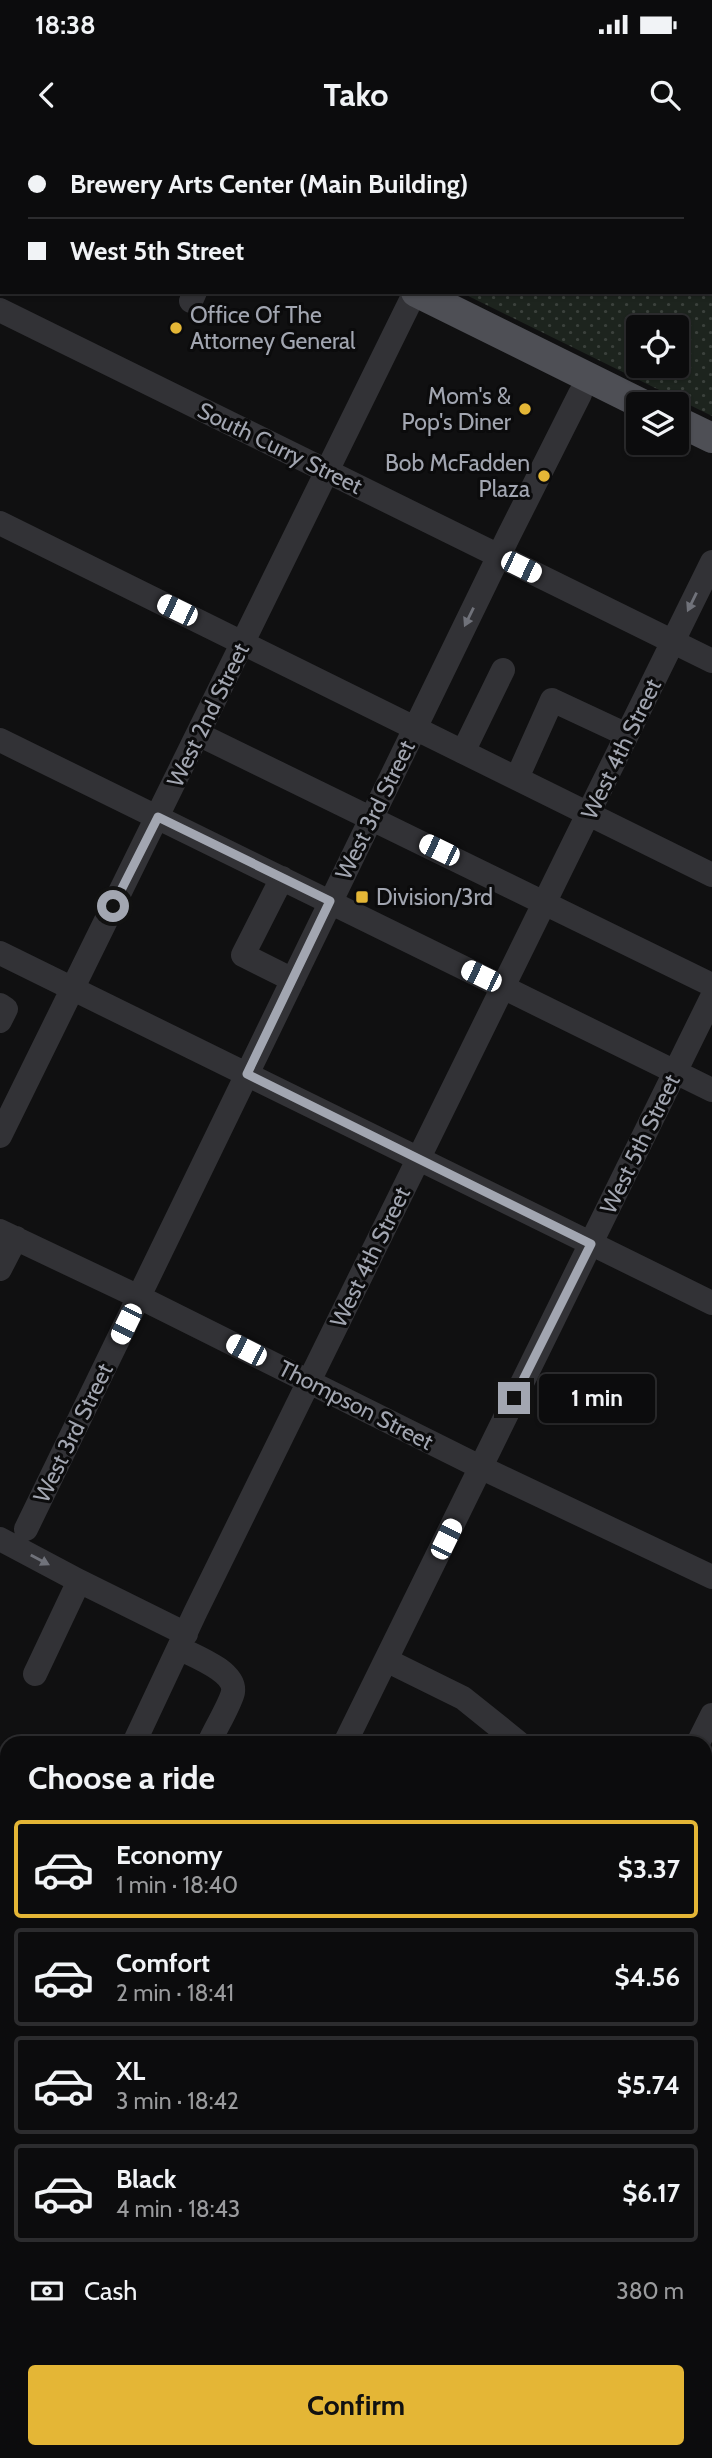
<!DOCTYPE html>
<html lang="en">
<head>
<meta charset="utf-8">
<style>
  body { margin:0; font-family:Cabin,sans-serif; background:#1a1a1b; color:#f1f3f6; height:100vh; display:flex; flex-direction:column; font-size:26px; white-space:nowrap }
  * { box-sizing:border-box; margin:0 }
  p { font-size:23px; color:#9a9b9d }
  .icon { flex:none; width:38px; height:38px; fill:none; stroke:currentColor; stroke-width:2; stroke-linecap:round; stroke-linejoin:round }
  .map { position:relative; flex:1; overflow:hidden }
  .details { position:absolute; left:0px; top:1596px; width:712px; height:723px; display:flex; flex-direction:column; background:#0c0c0d; border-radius:21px 21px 0 0; box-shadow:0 2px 5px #0004,0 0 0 2px #2c2c2e }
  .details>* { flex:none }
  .hud { position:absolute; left:0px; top:0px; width:712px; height:154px; box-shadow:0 2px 5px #0004,0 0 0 2px #2c2c2e; display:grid; align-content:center; height:154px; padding:0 28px; background:#0c0c0d }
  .fabs { position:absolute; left:626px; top:175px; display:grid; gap:14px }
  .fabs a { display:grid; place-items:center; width:63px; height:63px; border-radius:7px; background:#0c0c0d; box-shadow:0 2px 5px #0004,0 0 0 2px #2c2c2e; font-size:35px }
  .end { position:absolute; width:32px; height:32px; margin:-16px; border:9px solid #a2a6b1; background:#111; box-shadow:0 0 0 4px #111 }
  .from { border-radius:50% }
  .bubble { position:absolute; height:49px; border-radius:7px; background:#0c0c0d; box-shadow:0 2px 5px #0004,0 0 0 2px #2c2c2e; font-size:23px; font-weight:700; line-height:49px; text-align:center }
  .car { position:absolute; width:21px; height:42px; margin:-21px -10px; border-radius:9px; box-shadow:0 0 5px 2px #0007; background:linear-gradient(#fff 24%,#345 0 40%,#fff 0 76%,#345 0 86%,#fff 0) }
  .hud b { display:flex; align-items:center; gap:24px; height:66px; font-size:26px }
  .hud b+b { border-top:2px solid #2c2c2e }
  .hud i { width:18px; height:18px; background:#f1f3f6 }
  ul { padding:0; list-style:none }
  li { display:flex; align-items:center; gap:21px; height:98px; margin:0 14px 10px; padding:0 14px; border:4px solid #2c2c2e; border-radius:7px }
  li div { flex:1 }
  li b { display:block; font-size:26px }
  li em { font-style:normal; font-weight:700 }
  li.active { border-color:#e4b636 }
  li>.icon { width:63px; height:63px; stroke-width:1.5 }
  h2 { padding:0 28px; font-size:32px; line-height:84px }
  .pay { display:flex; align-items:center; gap:18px; height:77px; padding:0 28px; font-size:26px }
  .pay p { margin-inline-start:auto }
  .button { display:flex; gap:14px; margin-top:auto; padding:14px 28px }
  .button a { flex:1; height:80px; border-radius:7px; background:#e4b636; color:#111; font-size:28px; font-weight:700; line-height:80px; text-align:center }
  .status { display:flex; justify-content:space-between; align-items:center; height:49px; padding:0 35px; background:#0c0c0d; direction:ltr }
  .status svg { height:19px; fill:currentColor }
  header { display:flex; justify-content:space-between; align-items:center; height:91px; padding:0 28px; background:#0c0c0d; font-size:32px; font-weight:700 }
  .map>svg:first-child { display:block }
</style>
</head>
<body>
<div class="status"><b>18:38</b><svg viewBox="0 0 49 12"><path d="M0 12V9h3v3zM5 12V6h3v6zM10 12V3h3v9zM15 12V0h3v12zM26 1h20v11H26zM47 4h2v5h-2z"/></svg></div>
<header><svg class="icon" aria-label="back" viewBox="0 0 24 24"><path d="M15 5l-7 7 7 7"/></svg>Tako<svg class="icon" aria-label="search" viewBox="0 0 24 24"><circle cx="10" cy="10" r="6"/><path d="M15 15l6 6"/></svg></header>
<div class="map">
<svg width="712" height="2318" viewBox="0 0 712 2318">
  <defs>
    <pattern id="park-dots" width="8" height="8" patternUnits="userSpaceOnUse" patternTransform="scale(1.75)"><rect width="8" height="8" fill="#1d241e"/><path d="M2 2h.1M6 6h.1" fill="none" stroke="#3b413c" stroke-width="1.8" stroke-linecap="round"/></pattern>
  </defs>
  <rect width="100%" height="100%" fill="#101011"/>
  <path fill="url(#park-dots)" fill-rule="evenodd" d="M150,0h562v276l-252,-124h250v-150zM639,187h38v39h-38z"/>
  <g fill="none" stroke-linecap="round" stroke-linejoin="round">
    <path stroke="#323236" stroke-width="24" d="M46,2l1,-2
      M268,2v-2
      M0,95l2,-3
      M191,161l4,-9
      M0,170l712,351
      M0,383l712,352
      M198,594l514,251
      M0,600l712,350
      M463,612l40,-82
      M517,638l35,-78 75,35
      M282,738l-39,77 50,25
      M0,813l712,350
      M0,865l6,4 -6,12
      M0,996l415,-844
      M0,1091l139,66 341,170 232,110
      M0,1129l16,-31
      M26,1389l482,-992 72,-143
      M0,1399l79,42
      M179,1508c15,8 57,23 54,44 -2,11 -19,39 -24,51
      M386,1520l77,38 56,45
      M35,1534l44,-93 107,53
      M134,1603l61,-130 517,-1051
      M345,1603l367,-746
      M698,1603l14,-28
      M705,1706l7,3
      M0,1749l7,4
      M0,1893l7,-16
      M705,1932l7,4
      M0,1964l7,3
      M705,2115l7,3
      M705,2297l7,3
      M0,2310l7,-15"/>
    <path stroke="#4e4f55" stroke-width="30" d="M107,0l3,2
      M416,152l226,112
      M677,281l35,17"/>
  </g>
  <defs><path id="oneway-solid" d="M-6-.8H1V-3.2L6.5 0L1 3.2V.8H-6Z" transform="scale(1.75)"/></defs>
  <g fill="#70727a">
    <use href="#oneway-solid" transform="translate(692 462) rotate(116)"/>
    <use href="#oneway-solid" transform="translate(469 477) rotate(116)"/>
    <use href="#oneway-solid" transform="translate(40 1420) rotate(28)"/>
  </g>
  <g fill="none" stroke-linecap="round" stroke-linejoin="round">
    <path stroke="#a2a6b1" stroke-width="9" d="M113,766l45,-89 172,84 -83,173 344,170 -77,154"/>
  </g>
  <g fill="#e4b636" stroke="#0b0b0c" stroke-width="2.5">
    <circle cx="176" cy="188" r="7"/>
    <circle cx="525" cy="269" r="7"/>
    <circle cx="544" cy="336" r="7"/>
    <rect x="355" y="750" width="14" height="14" rx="3.5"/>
  </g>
  <g text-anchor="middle" stroke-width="6" stroke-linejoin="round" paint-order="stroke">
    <g font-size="23" fill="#a2a6b1" stroke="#0b0b0c" text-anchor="start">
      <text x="190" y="183">Office Of The<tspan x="190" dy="26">Attorney General</tspan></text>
      <text x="511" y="264" text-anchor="end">Mom's &amp;<tspan x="511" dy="26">Pop's Diner</tspan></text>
      <text x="530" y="331" text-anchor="end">Bob McFadden<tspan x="530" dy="26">Plaza</tspan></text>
      <text x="376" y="765">Division/3rd</text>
    </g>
    <g font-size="23" fill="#a2a6b1" stroke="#0b0b0c">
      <text transform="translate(280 308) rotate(26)" y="8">South Curry Street</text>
      <text transform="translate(208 575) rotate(-64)" y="8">West 2nd Street</text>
      <text transform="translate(621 609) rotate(-64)" y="8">West 4th Street</text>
      <text transform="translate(375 670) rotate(-64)" y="8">West 3rd Street</text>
      <text transform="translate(640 1004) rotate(-64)" y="8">West 5th Street</text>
      <text transform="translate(370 1117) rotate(-64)" y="8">West 4th Street</text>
      <text transform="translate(356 1265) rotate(27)" y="8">Thompson Street</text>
      <text transform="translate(73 1293) rotate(-64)" y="8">West 3rd Street</text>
    </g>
  </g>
</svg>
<div class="fabs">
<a><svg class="icon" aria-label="locate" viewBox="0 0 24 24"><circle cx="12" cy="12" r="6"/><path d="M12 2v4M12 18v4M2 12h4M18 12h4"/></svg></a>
<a><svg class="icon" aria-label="layers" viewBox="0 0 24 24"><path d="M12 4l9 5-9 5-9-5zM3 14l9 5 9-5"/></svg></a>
</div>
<i class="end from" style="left:113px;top:766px"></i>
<i class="end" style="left:514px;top:1258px"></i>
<div class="bubble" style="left:539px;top:1234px;width:116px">1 min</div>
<i class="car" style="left:521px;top:427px;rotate:116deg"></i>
<i class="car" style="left:177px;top:470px;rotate:296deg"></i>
<i class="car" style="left:439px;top:710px;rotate:296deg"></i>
<i class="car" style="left:481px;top:836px;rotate:296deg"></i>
<i class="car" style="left:126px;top:1184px;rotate:206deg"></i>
<i class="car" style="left:246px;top:1210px;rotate:297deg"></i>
<i class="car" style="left:446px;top:1399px;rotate:26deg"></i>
<div class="hud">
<b><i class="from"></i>Brewery Arts Center (Main Building)</b>
<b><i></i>West 5th Street</b>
</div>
<section class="details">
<h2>Choose a ride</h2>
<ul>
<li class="active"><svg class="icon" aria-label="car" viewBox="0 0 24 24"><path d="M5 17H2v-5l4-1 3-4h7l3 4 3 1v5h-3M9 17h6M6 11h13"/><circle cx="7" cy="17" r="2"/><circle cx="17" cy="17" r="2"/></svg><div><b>Economy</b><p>1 min · 18:40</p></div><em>$3.37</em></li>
<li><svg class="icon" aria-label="car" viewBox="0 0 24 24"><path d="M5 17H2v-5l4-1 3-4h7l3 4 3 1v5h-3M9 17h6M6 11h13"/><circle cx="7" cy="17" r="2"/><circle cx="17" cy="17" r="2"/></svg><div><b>Comfort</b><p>2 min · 18:41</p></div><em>$4.56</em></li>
<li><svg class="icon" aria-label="car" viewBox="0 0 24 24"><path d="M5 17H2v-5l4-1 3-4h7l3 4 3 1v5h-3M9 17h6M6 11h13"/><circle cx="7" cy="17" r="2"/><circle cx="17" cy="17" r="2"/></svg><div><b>XL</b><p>3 min · 18:42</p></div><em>$5.74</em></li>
<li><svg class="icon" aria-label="car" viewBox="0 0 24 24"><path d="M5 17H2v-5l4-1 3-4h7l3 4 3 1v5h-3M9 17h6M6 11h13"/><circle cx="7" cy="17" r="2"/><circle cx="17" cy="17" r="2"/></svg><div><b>Black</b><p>4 min · 18:43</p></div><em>$6.17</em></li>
</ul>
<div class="pay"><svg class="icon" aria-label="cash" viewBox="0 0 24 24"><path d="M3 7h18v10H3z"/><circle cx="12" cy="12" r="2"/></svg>Cash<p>380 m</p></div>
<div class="button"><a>Confirm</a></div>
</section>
</div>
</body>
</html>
